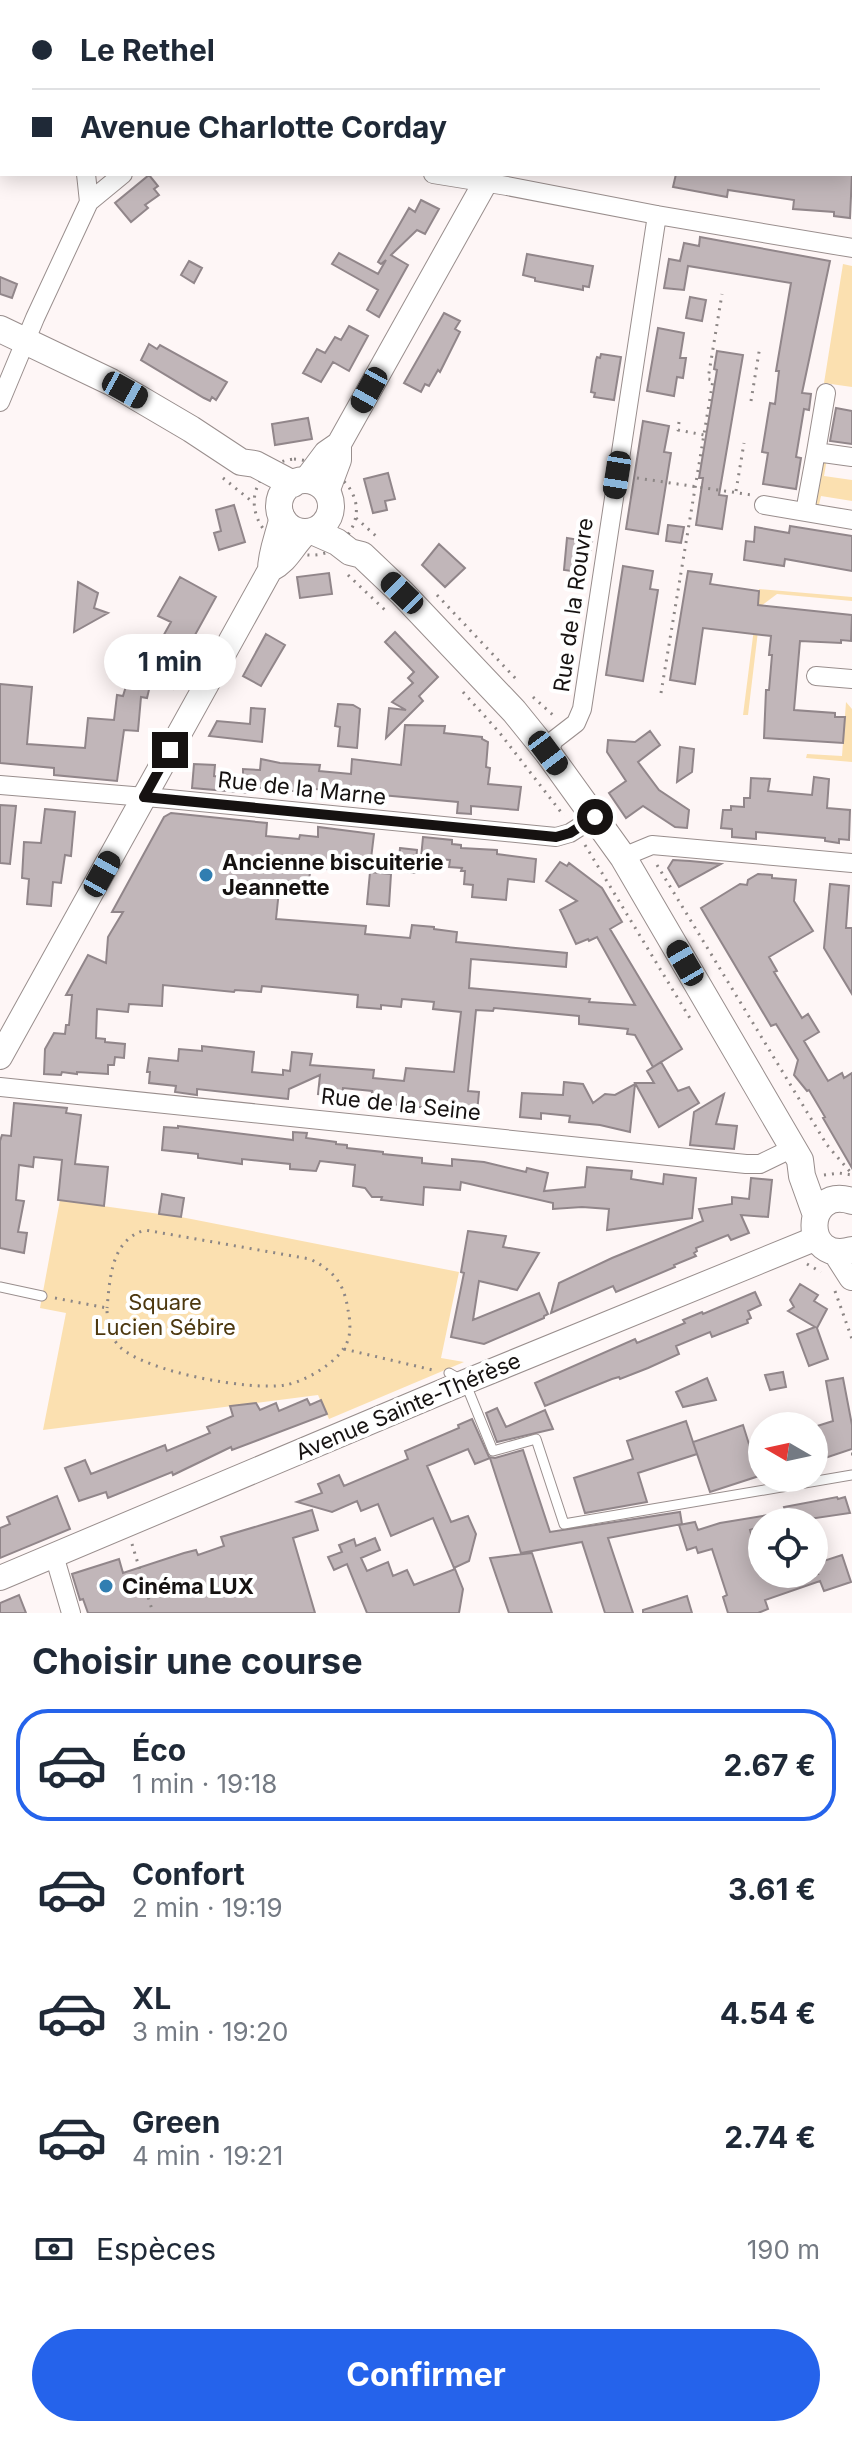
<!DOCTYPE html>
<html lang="fr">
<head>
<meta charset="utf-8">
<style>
  body { margin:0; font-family:Inter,sans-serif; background:#f2f2f3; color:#1f2937; height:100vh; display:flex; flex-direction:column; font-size:30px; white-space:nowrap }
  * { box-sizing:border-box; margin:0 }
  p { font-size:26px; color:#747a83 }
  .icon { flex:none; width:44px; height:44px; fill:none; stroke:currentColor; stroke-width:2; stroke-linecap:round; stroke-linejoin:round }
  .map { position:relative; height:1613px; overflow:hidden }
  .panel { display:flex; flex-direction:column; background:#fff; flex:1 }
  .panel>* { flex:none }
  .top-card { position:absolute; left:0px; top:0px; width:852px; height:176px; box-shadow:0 4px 20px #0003; display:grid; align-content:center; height:176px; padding:0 32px; background:#fff }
  .needle { width:52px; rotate:279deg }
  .fabs { position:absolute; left:748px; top:1412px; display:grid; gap:16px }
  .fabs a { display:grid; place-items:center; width:80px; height:80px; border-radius:50%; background:#fff; box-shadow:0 4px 20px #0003; font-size:40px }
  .end { position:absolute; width:36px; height:36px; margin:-18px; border:10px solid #161211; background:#fff; box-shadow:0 0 0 4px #fff }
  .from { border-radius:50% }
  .bubble { position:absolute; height:56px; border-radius:28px; background:#fff; box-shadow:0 4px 20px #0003; font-size:26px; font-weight:700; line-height:56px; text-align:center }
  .car { position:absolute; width:24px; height:48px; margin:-24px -12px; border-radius:10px; box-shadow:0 0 6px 2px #0007; background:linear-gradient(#222 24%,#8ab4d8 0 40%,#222 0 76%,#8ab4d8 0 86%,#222 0) }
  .top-card b { display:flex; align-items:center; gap:28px; height:76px; font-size:30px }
  .top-card b+b { border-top:2px solid #e0e1e3 }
  .top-card i { width:20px; height:20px; background:#1f2937 }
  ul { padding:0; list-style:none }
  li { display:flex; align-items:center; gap:24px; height:112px; margin:0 16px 12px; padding:0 16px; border:4px solid transparent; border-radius:32px }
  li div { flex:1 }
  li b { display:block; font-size:30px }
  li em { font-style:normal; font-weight:700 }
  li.selected { border-color:#2563eb }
  li>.icon { width:72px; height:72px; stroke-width:1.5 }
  h2 { padding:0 32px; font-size:36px; line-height:96px }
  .pay { display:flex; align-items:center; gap:20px; height:88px; padding:0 32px; font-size:30px }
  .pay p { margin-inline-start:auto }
  .primary-button { display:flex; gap:16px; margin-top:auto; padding:16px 32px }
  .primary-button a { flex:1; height:92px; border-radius:48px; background:#2563eb; color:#fff; font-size:32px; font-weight:700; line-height:92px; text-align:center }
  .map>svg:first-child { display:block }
</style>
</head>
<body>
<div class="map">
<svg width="852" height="1613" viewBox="0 0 852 1613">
  <rect width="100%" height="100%" fill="#fef6f6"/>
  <path fill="#fbe0b0" d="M843,264l9,2v121l-28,-4z
    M822,458l5,1 -3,17 28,4v21l-31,-5 -3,13 -5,-1z
    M759,589l93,8v4l-75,-7 -16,12 -13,109h-5z
    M846,702l6,7v53l-46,-4 1,-4 35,2z
    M60,1200l121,17 278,55 -18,86 23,4 -135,57 -11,-24 -275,35 23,-117 -26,-5z"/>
  <path fill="#c1b6b9" stroke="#91868a" stroke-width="2" d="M676,174h176l-2,44 -16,-2v-4l-41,-3 1,-9 -66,-10 -1,7 -54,-10z
    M149,175l9,11 -4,3 5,6 -14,10 3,3 -17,14 -16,-19z
    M421,200l18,9 -14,25 -8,-4 -26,25 17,10 -29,52 -12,-7 11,-20 -46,-26 7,-11 39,21 8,-14 -5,4 -3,-2 31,-54 6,4z
    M700,237l130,24 -28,132 9,1 -2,16 -5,-1 -8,48 5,1 -5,31 -33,-5 5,-31 -6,-1 8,-49 5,1 4,-33h-3l15,-88 -103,-17 -4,24 -20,-2 5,-29 11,2 4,-18 15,3z
    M527,254l66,12 -4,21 -6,-1v4l-48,-9v-3l-12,-3z
    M189,261l13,7 -8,15 -13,-8z
    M0,277l17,7 -5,14 -12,-4z
    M690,297l16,3 -4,21 -16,-3z
    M444,313l16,8 -5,8 5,3 -20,40 -2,-2 -9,16 -4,-2 -4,8 -17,-9z
    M349,326l19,10 -19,35 -16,-9 -12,20 -18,-9 14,-24 8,4 10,-16 6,3z
    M658,328l26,5 -4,25h6l-3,20 -6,-1 -3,19 -27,-5z
    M149,344l8,5 3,-4 67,37 -11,18 -4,-3 -2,4 -6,-3 -63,-38z
    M717,351l26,4 -24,140 8,1 -5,33 -26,-4 7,-47h-4l18,-108 -3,-1z
    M601,354l20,3 -7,43 -20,-3 1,-4 -4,-1 5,-32 1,-3 3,1z
    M836,408l16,3v33l-22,-3z
    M308,418l4,21 -37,6 -3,-21z
    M643,421l26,5 -5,26 7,1 -13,81 -32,-5z
    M388,473l7,26 -10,2 2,9 -14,3 -9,-34z
    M234,505l11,37 -26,8 -5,-17 7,-2 -5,-21z
    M668,525l16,2 -3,16 -15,-2z
    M790,526l62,10v35l-67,-12 -1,7 -40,-6 2,-19 8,1 1,-15 34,6z
    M567,538l25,4 -8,43 -13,-2 1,-12 -8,-1z
    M439,544l26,24 -20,19 -23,-22z
    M623,566l30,5 -3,18 8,1 -15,91 -37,-6z
    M688,571l24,3 -2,10 49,7 -1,14 94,10 -1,26 -10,-1v3l-41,-2 -6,69 41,3v4h10l-2,26 -79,-5 2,-48h3l3,-35h-3l2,-19 -68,-8 -8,56 -25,-4z
    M329,573l3,21 -32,4 -3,-21z
    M180,577l36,20 -31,56 6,3 -14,28 -4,5 -21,-12 -5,21 -6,-1 -3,34 -14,-1 -7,51 -63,-6v-7l-54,-5v-79l32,3 -5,57 58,4 3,-30 26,2 3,-25 6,1 13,-43 15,5 20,-36 -13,-6z
    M78,582l20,11 -4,15 14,5 -34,19z
    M395,632l43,45 -19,19 4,5 -37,37 3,-30 17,2 -14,-8 21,-19 -5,-5 6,-6 -29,-30z
    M266,634l19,11 -24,41 -18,-10z
    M338,704l15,1 7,4 -3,39 -19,-2 2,-19 -5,-1z
    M251,708l14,1 -3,33 -53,-6 8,-15 33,3z
    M405,725l40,1 -1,7 38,4v2l6,3 -2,25 4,1 -2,16 33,3 -3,23 -47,-4v8l-14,-1 1,-11 -154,-14 -1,4 -52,-5 -1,6 -58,-5 2,-24 21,1 -1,11 29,3v-10l17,1 1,-11 19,4 40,2 -1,6 32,3 1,-15 49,6z
    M650,731l10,14 -22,17 21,28 30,20 -2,18 -12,-1 -32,-21 -17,12 -17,-25 17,-12 -19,-29 1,-12 27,2z
    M680,747l14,2 -2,23 -15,10z
    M814,777l15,2 -2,29 23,2 -1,30 -10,-1v4l-14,-2v-3l-69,-6v7l-24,-2v-8l-11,-1 2,-18h8v-4l13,1v-9h6l1,-20 19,1 -2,12 44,4z
    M0,805l16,1 -6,58 -10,-1z
    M45,809l30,3 -4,44 -6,-1 -4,28 -8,-1 -2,24 -24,-2 2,-25 -7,-1 2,-36 17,1z
    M171,813l96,10 -1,13 33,3 1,-4 18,2v-10l56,7 -4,33 -30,-3 -1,6 -28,-2 -3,16 -28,-3 -4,38 90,7 -1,8 45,4 2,-13 22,2v2l23,3 -1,10 111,11 -1,14 -95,-8 -2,29 121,11 -1,3 46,3 -38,-68 -8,4 -1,-2 -12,5 -16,-34 17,-9 -31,-20 14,-19 7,4 2,-3 33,25 20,34 -12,7 72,120 -29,18 -18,-32 -8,-1 1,-5 -49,-5v-8l-85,-8 -1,3 -17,-1 -8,81 11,1 -2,21 -106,-11 1,-11 -29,-3 -1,8 -24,-2 2,-19 -31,14 -1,10 -91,-10v6l-22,-3 1,-6 -27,-3 1,-11h-3l2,-14 29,3 1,-12 23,2v-5l52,6 -2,20 31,3v-5l7,1 2,-19 20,2 -2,11 64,5 -1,8 31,3 2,-13 48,4 7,-60 -28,-3 1,-7 -32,-3 -1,8 -20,-2v4l-24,-2 1,-12 -96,-9 -1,6 -26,-2 -1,2 -71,-7 -1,21 -33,-2 -1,8 -31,-3 -1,29 9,1v3l20,2 -1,14 -9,-1 -1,8h-6v9l-31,-2v2l-15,-2 -1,3 -17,-1 1,-25 9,-16 11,1 1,-9h3l3,-30h-6l22,-40 18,8 2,-26 15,-25h-11l52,-95z
    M423,837l29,3v4l9,1v3l36,2v4l39,5 -2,23 -26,-3 -2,21 -34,-3 1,-12 -9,-1 1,-13h-4l1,-3 -13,-1 1,-7 -29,-2z
    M400,848l17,2 -2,23 -17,-2z
    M673,860l17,1 31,3 -42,23 -11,-19z
    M370,872l21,2 -2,32 -22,-2z
    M758,874l14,1v3l24,2 -2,21 19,30 -44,26 8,14 -3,1 28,46 6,-4 11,18 -15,9 24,40 14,-8 2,5 8,-5v95l-29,-50 2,-1 -16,-27 -2,1 -13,-16 4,-15 -22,-36 -5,2 -70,-118 39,-24 7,1 1,-5z
    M830,884l19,2 -3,42h6v66l-28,-46z
    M661,1062l17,29 11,-4 10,16 -40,24 -24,-44h19l-7,-12z
    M564,1082l19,2 10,19 12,-9 10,1 20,-11 -5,48 -30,-7 -31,-3 1,-6 -29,-3v6l-21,-2 2,-24 41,2z
    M724,1094l-8,30 21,2 -3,23 -44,-4 4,-33z
    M14,1103l53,5 -1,5 15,2 -6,49 33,3 -4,39 -46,-6 4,-40 -28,-3 -1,10 -14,-2 -3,35 8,1 -6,31 9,1 -3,20 -24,-5v-107l2,-6 9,1z
    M178,1126l115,14v-8l14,1 -1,5 30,4v2l11,1v3l36,4v2l39,4v5l30,3v-7l32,3 42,10 1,-4 21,5 -4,18 41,-4 2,-20 45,4 -1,8 32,5 1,-10 32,4 -4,40 -85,12 2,-21 -27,-2 -29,2v-6l-92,-21 -1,8 -36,-3 -1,18 -42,-5 1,-3h-10l-7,-9 -12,-2 2,-21 -35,-4 -4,10 -26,-2v-5l-48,-5v5l-44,-6v-4l-36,-4 2,-23 14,1z
    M751,1178l21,2 -4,37 -27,-2 8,18 -18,7 -3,-5 -32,13 1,3 -3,2 2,3 -22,9 1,2 -59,25 -3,-6 -62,27 8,-30 53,-25 91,-37 -4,-12 33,-5v-7l17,2z
    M162,1194l22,4 -3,19 -22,-3z
    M468,1231l38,5 -3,11 36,6 -22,37 -38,-9 -6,39 66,-27 9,21 -4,2v2l-60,26 -33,-7 13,-64 -3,-1z
    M800,1284l18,11 -4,6 13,8 -10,19 11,31 -19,7 -12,-32 18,-7 -27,-16 6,-4 -4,-7z
    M755,1292l6,13 -13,6 3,7 -4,2 1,3 -36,14 -2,-5 -34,14 3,8 -31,14 -28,11 -1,-2 -7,2 -67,27 -10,-23 100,-44 2,4 48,-20 -2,-3 19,-8 1,2z
    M783,1372l3,15 -16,3 -5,-15z
    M707,1378l9,22 -33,7 -7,-15z
    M843,1378l9,47v24l-27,9 -1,-3 -10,3v-31l19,-6 -7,-40z
    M307,1399l3,6 11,-5 6,14 -95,36 -1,-3 -58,28 -1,-3 -64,26 -2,-6 -27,9 -14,-33 20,-8 6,14 74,-29 2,6 43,-18 -3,-6 26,-11 -3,-10 26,-3 4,7 16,-7 3,8z
    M497,1408l9,19 39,-17 8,19 -56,13 -11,-29z
    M472,1419l17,38 6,1 28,-8 27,82 130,-20 2,12 -74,14 25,75h-28l-23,-71 -61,11 -31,-95 -15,6 -7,-15 -41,17 24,56 17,-6 8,18 -7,27 -15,7 -21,-50 -42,18 -13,-32 -17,7 -4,-10 -25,11 -35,-10 25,-9 -4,-9 21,-9 5,11 64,-27 -3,-8 54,-23 -1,-3z
    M686,1421l11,33 -59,19 9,29 -62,11 -11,-35 59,-19 -6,-18z
    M743,1425l16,51 -49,16 -17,-50z
    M57,1496l13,33 -70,29v-30l10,-4 -3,-7z
    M837,1497l1,2 7,-2 5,16 -61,9 -5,-15z
    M312,1510l6,20 -25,8 22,75h-227l-5,-14 -3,1 -8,-26 47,-15 4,14 61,-20 12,-3 2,5 26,-9 -3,-9z
    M774,1514l2,8h-14v4l-12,4 12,44h56l-4,-10 28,-9 9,27 -27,9 -4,-10 -55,19 3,9 -10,4h-30l-5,-16 4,-2 -15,-46 -14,4 -2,-6 -9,3 -8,-25 16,-3 3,8 22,-7z
    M375,1538l5,12 -19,8 6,13 21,-9 5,14 14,-6 7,15 41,-16 8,20 -4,24h-92l-20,-49 -13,6 -6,-13 14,-5 -3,-7 15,-6 2,7z
    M532,1553l20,60h-43l-19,-55z
    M19,1595l7,18h-26v-10z
    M687,1596l5,17h-49v-3z"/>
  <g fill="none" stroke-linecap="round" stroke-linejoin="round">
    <g stroke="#998e8d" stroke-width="11">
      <path id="service" d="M0,1287l42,9
        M449,1373l16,9 28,69 43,-12 28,85 288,-49"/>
    </g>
    <g stroke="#998e8d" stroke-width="20">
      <path id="minor" d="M705,0l8,2
        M806,2v-2
        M850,39h2
        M0,58h2
        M86,174l3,28
        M433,174l74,12 150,29 195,33
        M0,402l35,-84 54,-116 34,-28
        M816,452l10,-59
        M852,457l-36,-5 -11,60 47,8
        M764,505l41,7
        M816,676l36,3
        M548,753l6,-13 22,-17 6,-14 75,-494
        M0,785l169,14 387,38 14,-4 25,-16
        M623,857l29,-12 200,18
        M0,1087l746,77h14l33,-16
        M54,1555l17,58"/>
    </g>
    <g stroke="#998e8d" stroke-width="26">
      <path id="tertiary" d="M586,2l1,-2
        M305,481l21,-28 13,-9 151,-270
        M327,492l12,-32v-14
        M270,570c19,-10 22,-24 37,-38
        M0,1057l270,-487c0,-18 8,-35 12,-54
        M0,1578l465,-196 352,-144"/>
    </g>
    <g stroke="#998e8d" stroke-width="28">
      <path id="secondary" d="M0,329l111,53 80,47 50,33 14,2 38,20
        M279 506a26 26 0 1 1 52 0a26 26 0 1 1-52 0Z
        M312,531l25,11 13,10 12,3 40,38 112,118 34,42 75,104 170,291 7,12 2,16 14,39
        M852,1201c-49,-16 -51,64 0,49
        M836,1252l16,25"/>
    </g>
    <path stroke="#8c8685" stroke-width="3" stroke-dasharray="2 6" stroke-linecap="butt" d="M751,401l9,-55
      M679,422l-1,8 26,5
      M294,459c44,3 85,43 48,83 -35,38 -109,-14 -82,-61 9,-15 18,-20 34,-22z
      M223,478l31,25
      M637,478l115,17
      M736,491l8,-48
      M356,518l21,19
      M348,575l38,36
      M437,595l80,85
      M463,692l36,40 65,84
      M661,693l52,-313 -5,-1 14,-85
      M533,697l21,19
      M585,845l106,175
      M657,865l170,280 25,29
      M824,1175l15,-2 13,2
      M807,1264l14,8
      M835,1291l17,48
      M55,1298l52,10c0,15 2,28 13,39 26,25 130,44 165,38 20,-3 56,-24 63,-45 3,-9 2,-21 0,-30 -4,-27 -14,-39 -38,-51l-165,-29c-34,10 -35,48 -38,78
      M344,1349l93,22
      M851,1454h1
      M132,1544l21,69"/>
    <use href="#service" stroke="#fff" stroke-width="9"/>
    <use href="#minor" stroke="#fff" stroke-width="18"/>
    <use href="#tertiary" stroke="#fff" stroke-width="24"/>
    <use href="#secondary" stroke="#fff" stroke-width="26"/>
  </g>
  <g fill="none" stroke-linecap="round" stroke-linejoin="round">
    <path stroke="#161211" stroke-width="10" d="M170,750l-26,47 412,40 14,-4 25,-16"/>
  </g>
  <g fill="#317eb1" stroke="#fff" stroke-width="3">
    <circle cx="206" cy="875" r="8"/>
    <circle cx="106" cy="1586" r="8"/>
  </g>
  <g text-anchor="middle" stroke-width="8" stroke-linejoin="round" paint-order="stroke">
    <g font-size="22" fill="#161211" stroke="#fff">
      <text transform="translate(573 605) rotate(-82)" y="8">Rue de la Rouvre</text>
      <text transform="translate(302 788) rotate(6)" y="8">Rue de la Marne</text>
      <text transform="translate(401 1104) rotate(6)" y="8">Rue de la Seine</text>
      <text transform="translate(408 1406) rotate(-23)" y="8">Avenue Sainte-Thérèse</text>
    </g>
    <g font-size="22" font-weight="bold" fill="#161211" stroke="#fff" text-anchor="start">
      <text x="222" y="870">Ancienne biscuiterie<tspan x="222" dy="25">Jeannette</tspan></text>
      <text x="122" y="1594">Cinéma LUX</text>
    </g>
    <g font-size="22" fill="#4d380f" stroke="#fff">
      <text x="165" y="1310">Square<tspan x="165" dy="25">Lucien Sébire</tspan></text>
    </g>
  </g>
</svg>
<div class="fabs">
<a><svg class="needle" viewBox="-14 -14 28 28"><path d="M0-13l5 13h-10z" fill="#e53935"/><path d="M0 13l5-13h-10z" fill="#747a83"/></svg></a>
<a><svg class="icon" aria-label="locate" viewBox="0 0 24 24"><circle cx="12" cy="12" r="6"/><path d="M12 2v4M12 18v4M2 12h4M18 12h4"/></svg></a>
</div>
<i class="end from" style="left:595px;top:817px"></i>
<i class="end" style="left:170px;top:750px"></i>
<div class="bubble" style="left:104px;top:634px;width:132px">1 min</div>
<i class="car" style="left:125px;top:390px;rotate:119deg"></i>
<i class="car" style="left:369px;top:390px;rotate:209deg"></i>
<i class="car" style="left:617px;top:475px;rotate:189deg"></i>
<i class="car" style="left:402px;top:593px;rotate:314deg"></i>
<i class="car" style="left:548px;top:753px;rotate:143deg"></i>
<i class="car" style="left:102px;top:874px;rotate:29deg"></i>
<i class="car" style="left:685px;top:963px;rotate:330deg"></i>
<div class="top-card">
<b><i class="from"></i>Le Rethel</b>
<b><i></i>Avenue Charlotte Corday</b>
</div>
</div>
<section class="panel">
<h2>Choisir une course</h2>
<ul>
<li class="selected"><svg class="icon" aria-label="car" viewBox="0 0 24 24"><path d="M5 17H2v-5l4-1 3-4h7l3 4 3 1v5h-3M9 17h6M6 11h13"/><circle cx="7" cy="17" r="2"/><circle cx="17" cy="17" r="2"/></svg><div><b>Éco</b><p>1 min · 19:18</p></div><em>2.67 €</em></li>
<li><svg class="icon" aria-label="car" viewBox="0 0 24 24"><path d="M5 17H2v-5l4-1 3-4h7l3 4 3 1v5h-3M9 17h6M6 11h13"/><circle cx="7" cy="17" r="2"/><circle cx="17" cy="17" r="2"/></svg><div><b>Confort</b><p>2 min · 19:19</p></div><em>3.61 €</em></li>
<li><svg class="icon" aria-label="car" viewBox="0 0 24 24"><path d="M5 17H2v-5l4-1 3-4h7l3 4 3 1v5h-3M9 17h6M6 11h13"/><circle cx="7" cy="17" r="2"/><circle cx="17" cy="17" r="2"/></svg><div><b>XL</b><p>3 min · 19:20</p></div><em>4.54 €</em></li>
<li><svg class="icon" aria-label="car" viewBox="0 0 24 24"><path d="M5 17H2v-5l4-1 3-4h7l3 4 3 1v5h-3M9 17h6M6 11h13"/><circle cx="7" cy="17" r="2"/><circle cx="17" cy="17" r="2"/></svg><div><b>Green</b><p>4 min · 19:21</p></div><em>2.74 €</em></li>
</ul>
<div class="pay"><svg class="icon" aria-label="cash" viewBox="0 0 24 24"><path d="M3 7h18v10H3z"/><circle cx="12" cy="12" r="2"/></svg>Espèces<p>190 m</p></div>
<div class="primary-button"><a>Confirmer</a></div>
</section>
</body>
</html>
